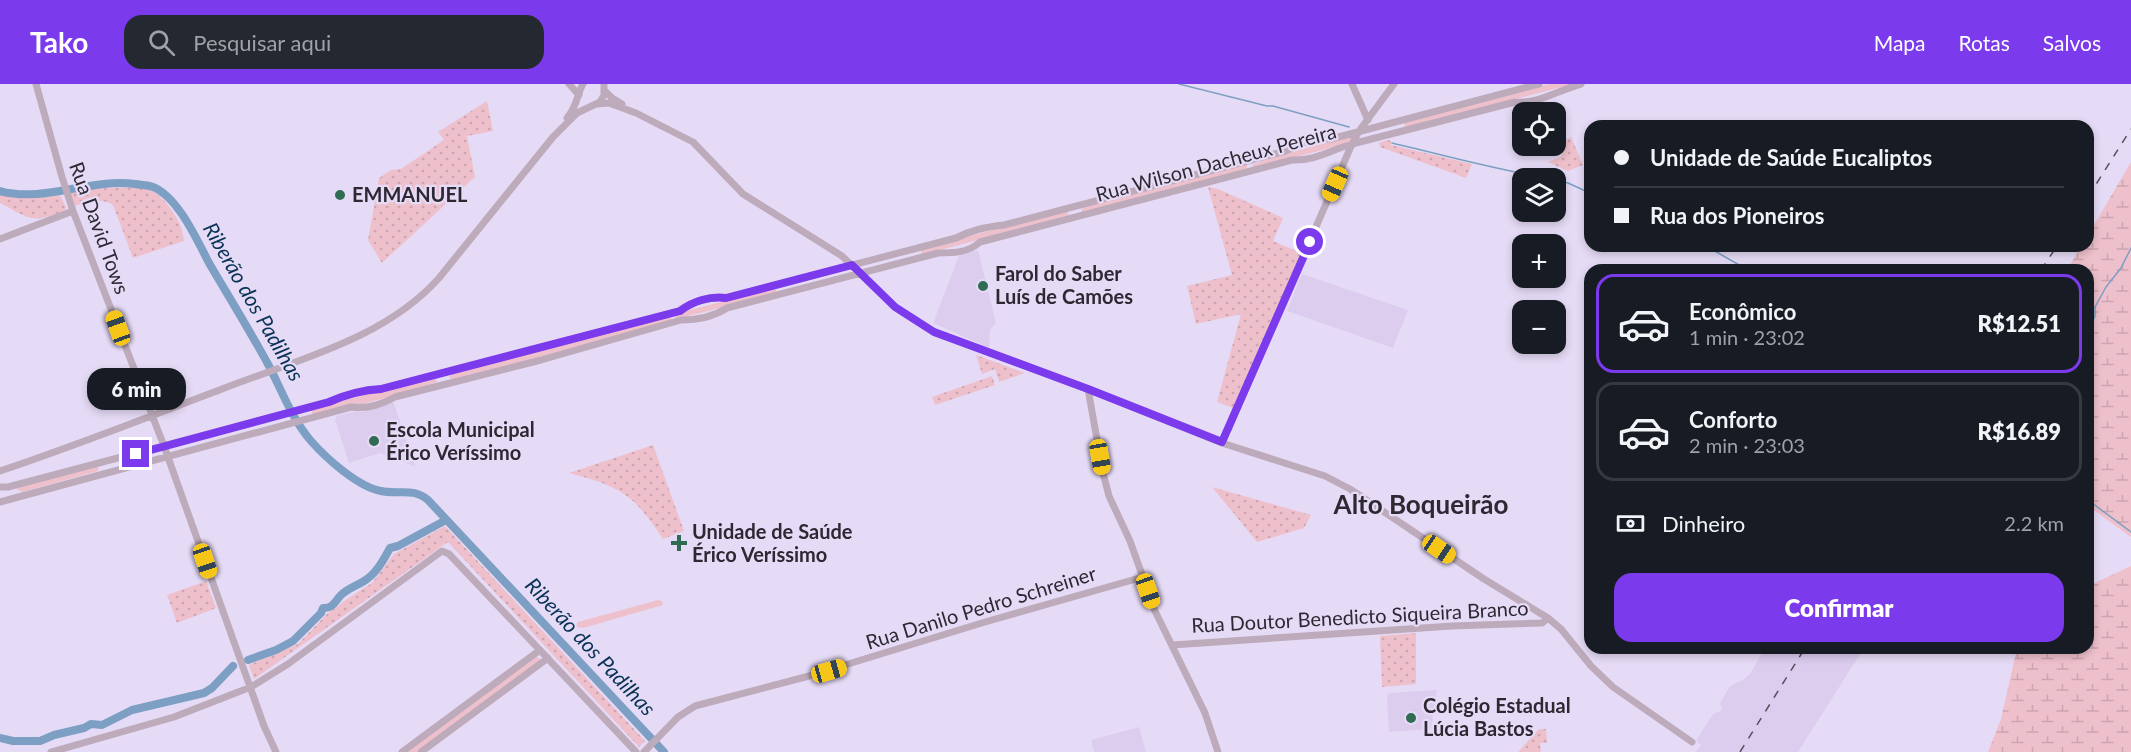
<!DOCTYPE html>
<html lang="pt">
<head>
<meta charset="utf-8">
<style>
  body { margin:0; font-family:Lato,sans-serif; background:#242831; color:#f1f3f6; height:100vh; display:flex; flex-direction:column; font-size:22px; white-space:nowrap }
  * { box-sizing:border-box; margin:0 }
  p { font-size:20px; color:#9ea1a6 }
  .icon { flex:none; width:33px; height:33px; fill:none; stroke:currentColor; stroke-width:2; stroke-linecap:round; stroke-linejoin:round }
  .map { position:relative; flex:1; overflow:hidden }
  .drawer { position:absolute; left:1584px; top:180px; width:510px; height:390px; display:flex; flex-direction:column; background:#171b24; border-radius:18px; box-shadow:0 3px 9px #0003 }
  .drawer>* { flex:none }
  .hud { position:absolute; left:1584px; top:36px; width:510px; height:132px; border-radius:18px; box-shadow:0 3px 9px #0003; display:grid; align-content:center; height:132px; padding:0 30px; background:#171b24 }
  .buttons { position:absolute; left:1512px; top:18px; display:grid; gap:12px }
  .buttons a { display:grid; place-items:center; width:54px; height:54px; border-radius:12px; background:#171b24; box-shadow:0 3px 9px #0003; font-size:30px }
  .end { position:absolute; width:27px; height:27px; margin:-14px; border:8px solid #7c3aed; background:#fff; box-shadow:0 0 0 3px #fff }
  .from { border-radius:50% }
  .bubble { position:absolute; height:42px; border-radius:18px; background:#171b24; box-shadow:0 3px 9px #0003; font-size:20px; font-weight:800; line-height:42px; text-align:center }
  .car { position:absolute; width:18px; height:36px; margin:-18px -9px; border-radius:8px; box-shadow:0 0 4px 2px #0007; background:linear-gradient(#f5c518 24%,#345 0 40%,#f5c518 0 76%,#345 0 86%,#f5c518 0) }
  .hud b { display:flex; align-items:center; gap:21px; height:57px; font-size:22px }
  .hud b+b { border-top:2px solid #363941 }
  .hud i { width:15px; height:15px; background:#f1f3f6 }
  ul { padding:10px 0 0; list-style:none }
  li { display:flex; align-items:center; gap:18px; height:99px; margin:0 12px 9px; padding:0 18px; border:3px solid #363941; border-radius:18px }
  li div { flex:1 }
  li b { display:block; font-size:22px }
  li em { font-style:normal; font-weight:800 }
  li.selected { border-color:#7c3aed }
  li>.icon { width:54px; height:54px; stroke-width:1.5 }
  .pay { display:flex; align-items:center; gap:15px; height:66px; padding:0 30px; font-size:22px }
  .pay p { margin-inline-start:auto }
  .cta { display:flex; gap:12px; margin-top:auto; padding:12px 30px }
  .cta a { flex:1; height:69px; border-radius:18px; background:#7c3aed; color:#fff; font-size:24px; font-weight:800; line-height:69px; text-align:center }
  header { display:flex; align-items:center; gap:36px; box-sizing:border-box; height:84px; padding:0 30px; background:#7c3aed; color:#fff }
  header strong { font-size:28px }
  nav { display:flex; gap:33px; margin-inline-start:auto; font-size:21px }
  .search { width:420px; height:54px; background:#242831; display:flex; align-items:center; gap:15px; box-sizing:border-box; padding:0 21px; border-radius:18px; color:#9ea1a6; font-size:22px }
  .map>svg:first-child { display:block }
</style>
</head>
<body>
<header>
<strong>Tako</strong>
<div class="search"><svg class="icon" aria-label="search" viewBox="0 0 24 24"><circle cx="10" cy="10" r="6"/><path d="M15 15l6 6"/></svg>Pesquisar aqui</div>
<nav><a>Mapa</a><a>Rotas</a><a>Salvos</a></nav>
</header>
<div class="map">
<svg width="2131" height="668" viewBox="0 0 2131 668">
  <defs>
    <pattern id="wetland-marsh" width="20" height="14" patternUnits="userSpaceOnUse" patternTransform="scale(1.5)"><rect width="20" height="14" fill="#eec0cc"/><path d="M1 5h8M5 5V1M11 12h8M15 12V8" fill="none" stroke="#cca5b0"/></pattern>
    <pattern id="park-dots" width="8" height="8" patternUnits="userSpaceOnUse" patternTransform="scale(1.5)"><rect width="8" height="8" fill="#eec0cc"/><path d="M2 2h.1M6 6h.1" fill="none" stroke="#cca5b0" stroke-width="1.8" stroke-linecap="round"/></pattern>
  </defs>
  <rect width="100%" height="100%" fill="#e6dbf6"/>
  <path fill="#dccdef" d="M978,166l18,73 -6,7 -1,18 -56,-25 26,-67z
    M1302,190l106,36 -15,38 -106,-37z
    M393,317l22,64 -1,1 -34,-13 -31,10 -14,-43 2,-4 19,-5 8,1z
    M1765,564h99l-66,104h-102l5,-7 -5,-4 17,-27 9,-4 -2,-7 10,-17 13,-6 7,-6z
    M1437,606l-6,39 -42,3 -2,-37 2,-2z
    M1139,643l7,25h-52l-3,-12z"/>
  <path fill="#eec0cc" d="M1549,0h24l-168,44 -1,-6z
    M1352,52l-3,7 -95,25 -2,-3 27,-10z
    M1247,79v7l-165,43 -1,-2 2,-3 28,-10z
    M1064,127h3l2,4 -147,40 -2,-6z
    M776,204v6l-100,25 -2,-5z
    M670,231l1,5 -112,32 -108,27 -2,-2 2,-2 29,-10z
    M435,293l2,5 -31,11 -93,23 -2,-7z
    M99,380l-1,7 -76,21 -8,-5z
    M658,516l4,1 1,4 -80,23 -8,-1 3,-5z
    M536,572l5,4 -124,92h-11z"/>
  <path fill="url(#wetland-marsh)" d="M2131,78v375l-43,-31v-236h-21l14,-24h7v-11z
    M2131,482v186h-143l13,-33 16,-71h71v-62z"/>
  <path fill="url(#park-dots)" d="M487,17l6,30 -26,5 8,41 -93,86 -14,-23 11,-62 12,-8 10,-1 43,-29 -6,-8z
    M1571,53l12,28 -15,6 -20,-9 14,-6 -5,-12z
    M1388,56l3,1v4l81,19 -6,14 -86,-31 -1,-4z
    M135,103c6,1 14,2 19,5 15,10 29,32 30,49l-51,17 -20,-53c-12,-8 -26,-3 -38,1l-6,-14 11,-3z
    M1208,103l10,2 65,29 -10,23 28,12 -68,155 -16,-6 24,-88 -45,10 -9,-38 45,-11z
    M0,109l23,5 37,-3 6,12 -1,4c-35,13 -34,8 -65,-8z
    M976,271l49,18 -26,9 -4,-13 -13,5z
    M992,292l3,9 -60,20 -3,-8z
    M653,361l31,86 -21,8c-7,-10 -14,-21 -23,-31 -18,-21 -45,-28 -71,-35z
    M1212,403l99,28 -7,13 -47,14z
    M445,442l200,215 -6,6 -191,-205 -194,137 -5,-14 49,-21 29,-30 20,-15 25,-16 22,-29z
    M206,497l10,27 -39,15 -10,-28z
    M1416,549v51l-34,3 -2,-51z
    M1539,645h7l1,14h-7l1,9h-23z"/>
  <g fill="none" stroke-linecap="round" stroke-linejoin="round">
    <path stroke="#7c9fc3" stroke-width="1.5" d="M1179,0l88,22h6l76,21
      M1392,59c51,12 102,26 154,35
      M1556,96l12,3 22,10
      M1706,162l42,24
      M2088,218l6,5
      M2088,248l7,-16v-9l11,-20 15,-19 10,-20
      M2088,416l43,32"/>
    <path stroke="#7c9fc3" stroke-width="8" d="M0,107c45,12 89,-13 135,-7 6,1 13,1 18,3 25,10 44,53 56,76 20,34 41,68 60,103 13,25 23,53 42,75 15,17 47,46 70,50 17,4 32,-4 47,9l236,252
      M248,576l28,-10 17,-9 28,-28 2,-5c10,1 12,-7 18,-13 7,-7 18,-10 26,-16 10,-7 17,-20 23,-31l8,-2 48,-26
      M0,654l13,3h27l14,-6 30,-7 7,-4 11,1 30,-15 72,-17 8,-5 21,-22"/>
    <path stroke="#bdabbb" stroke-width="7" d="M36,0l26,93 11,34 91,235 100,280 12,26
      M569,0l10,11
      M1352,0l16,36
      M605,7l7,7 10,6
      M597,20l12,-1 27,10 57,29 50,52 99,62 53,51 39,25 154,57 134,54 103,33 25,13 134,90 64,39 13,11 30,37 22,21 79,55
      M567,34c11,-13 9,-22 16,-34
      M0,155l73,-28
      M1088,305l15,84 6,23 21,45 25,70 50,102 13,39
      M1222,359l130,-299 7,-13 35,-47
      M0,387c75,-25 148,-54 222,-82 74,-29 163,-50 217,-111l114,-141 24,-24 23,-11 4,-7v-11
      M0,403h8l321,-85c18,-8 33,-12 52,-13l299,-78c13,-10 30,-15 46,-13l230,-60c16,-8 29,-11 48,-13l282,-74c15,-8 28,-13 45,-12l208,-55
      M0,418l351,-95c17,2 29,-2 44,-10l146,-37 140,-40c17,0 32,-3 46,-12l211,-55c15,0 30,0 42,-11l312,-82c23,1 39,-10 60,-16l163,-42c23,2 44,-12 66,-18
      M1172,561l280,-19 90,-3 6,-5
      M51,668l123,-35 77,-30 37,-23 154,-113 7,3 187,198
      M402,668l138,-102
      M421,668l127,-94
      M644,668l34,-35 17,-11 114,-30 176,-54 158,-45"/>
    <path stroke="#544f5c" stroke-width="1.5" stroke-dasharray="8 8" stroke-linecap="butt" d="M2088,113l43,-68
      M2041,186l16,-24
      M1740,668l65,-104"/>
  </g>
  <g fill="none" stroke-linecap="round" stroke-linejoin="round">
    <path stroke="#7c3aed" stroke-width="8" d="M136,370l193,-52c18,-8 33,-12 52,-13l299,-78c13,-10 30,-15 46,-13l126,-33 43,42 39,25 154,57 134,53 88,-200"/>
  </g>
  <g fill="#306b54" stroke="#e6dbf6" stroke-width="2">
    <circle cx="340" cy="111" r="6"/>
    <circle cx="983" cy="202" r="6"/>
    <circle cx="374" cy="357" r="6"/>
    <path d="M676 450h6v6h6v6h-6v6h-6v-6h-6v-6h6z"/>
    <circle cx="1411" cy="634" r="6"/>
  </g>
  <g text-anchor="middle" stroke-width="4.5" stroke-linejoin="round" paint-order="stroke">
    <g font-size="20" fill="#2d2933" stroke="#e6dbf6">
      <text transform="translate(1216 79) rotate(-15)" y="7">Rua Wilson Dacheux Pereira</text>
      <text transform="translate(99 144) rotate(70)" y="7">Rua David Tows</text>
      <text transform="translate(981 524) rotate(-17)" y="7">Rua Danilo Pedro Schreiner</text>
      <text transform="translate(1360 533) rotate(-3)" y="7">Rua Doutor Benedicto Siqueira Branco</text>
    </g>
    <g font-size="20" font-weight="bold" fill="#2d2933" stroke="#e6dbf6" text-anchor="start">
      <text x="352" y="118">EMMANUEL</text>
      <text x="995" y="197">Farol do Saber<tspan x="995" dy="23">Luís de Camões</tspan></text>
      <text x="386" y="353">Escola Municipal<tspan x="386" dy="23">Érico Veríssimo</tspan></text>
      <text x="692" y="455">Unidade de Saúde<tspan x="692" dy="23">Érico Veríssimo</tspan></text>
      <text x="1423" y="629">Colégio Estadual<tspan x="1423" dy="23">Lúcia Bastos</tspan></text>
    </g>
    <g font-size="21" font-style="italic" fill="#093255" stroke="#e6dbf6">
      <text transform="translate(253 218) rotate(60)" y="7">Riberão dos Padilhas</text>
      <text transform="translate(590 563) rotate(47)" y="7">Riberão dos Padilhas</text>
    </g>
    <g font-size="26" font-weight="bold" fill="#2d2933" stroke="#e6dbf6">
      <text x="1421" y="430">Alto Boqueirão</text>
    </g>
  </g>
</svg>
<div class="buttons">
<a><svg class="icon" aria-label="locate" viewBox="0 0 24 24"><circle cx="12" cy="12" r="6"/><path d="M12 2v4M12 18v4M2 12h4M18 12h4"/></svg></a>
<a><svg class="icon" aria-label="layers" viewBox="0 0 24 24"><path d="M12 4l9 5-9 5-9-5zM3 14l9 5 9-5"/></svg></a>
<a>+</a>
<a>−</a>
</div>
<i class="end from" style="left:1310px;top:158px"></i>
<i class="end" style="left:136px;top:370px"></i>
<div class="bubble" style="left:87px;top:284px;width:99px">6 min</div>
<i class="car" style="left:1335px;top:100px;rotate:204deg"></i>
<i class="car" style="left:118px;top:244px;rotate:340deg"></i>
<i class="car" style="left:1100px;top:373px;rotate:170deg"></i>
<i class="car" style="left:1439px;top:465px;rotate:124deg"></i>
<i class="car" style="left:205px;top:477px;rotate:161deg"></i>
<i class="car" style="left:1148px;top:507px;rotate:161deg"></i>
<i class="car" style="left:829px;top:587px;rotate:74deg"></i>
<div class="hud">
<b><i class="from"></i>Unidade de Saúde Eucaliptos</b>
<b><i></i>Rua dos Pioneiros</b>
</div>
<section class="drawer">
<ul>
<li class="selected"><svg class="icon" aria-label="car" viewBox="0 0 24 24"><path d="M5 17H2v-5l4-1 3-4h7l3 4 3 1v5h-3M9 17h6M6 11h13"/><circle cx="7" cy="17" r="2"/><circle cx="17" cy="17" r="2"/></svg><div><b>Econômico</b><p>1 min · 23:02</p></div><em>R$12.51</em></li>
<li><svg class="icon" aria-label="car" viewBox="0 0 24 24"><path d="M5 17H2v-5l4-1 3-4h7l3 4 3 1v5h-3M9 17h6M6 11h13"/><circle cx="7" cy="17" r="2"/><circle cx="17" cy="17" r="2"/></svg><div><b>Conforto</b><p>2 min · 23:03</p></div><em>R$16.89</em></li>
</ul>
<div class="pay"><svg class="icon" aria-label="cash" viewBox="0 0 24 24"><path d="M3 7h18v10H3z"/><circle cx="12" cy="12" r="2"/></svg>Dinheiro<p>2.2 km</p></div>
<div class="cta"><a>Confirmar</a></div>
</section>
</div>
</body>
</html>
